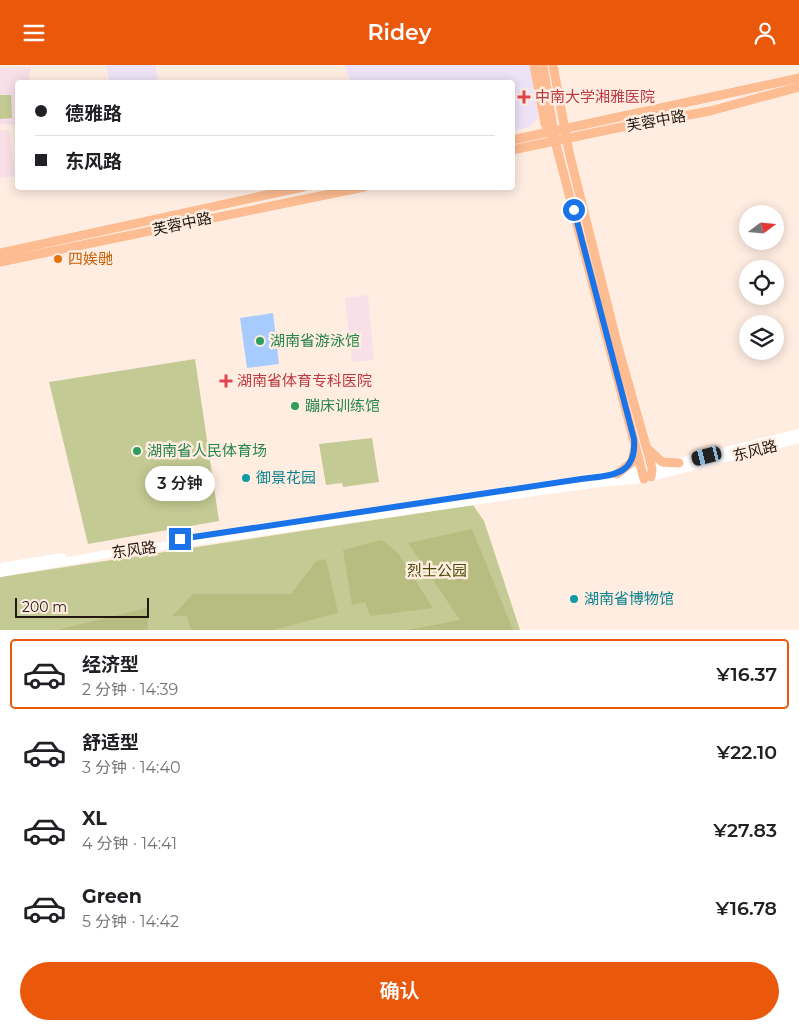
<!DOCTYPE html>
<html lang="zh">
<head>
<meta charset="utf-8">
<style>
  body { margin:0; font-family:Montserrat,"Noto Sans SC",sans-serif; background:#f2f2f2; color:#202124; height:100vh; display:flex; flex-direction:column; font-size:19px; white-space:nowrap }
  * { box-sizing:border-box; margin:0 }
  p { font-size:16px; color:#757577 }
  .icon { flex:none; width:28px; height:28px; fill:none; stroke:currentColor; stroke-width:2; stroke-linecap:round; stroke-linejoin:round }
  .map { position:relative; height:565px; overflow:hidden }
  .side { display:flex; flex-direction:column; background:#fff; flex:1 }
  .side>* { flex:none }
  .top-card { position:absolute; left:15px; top:15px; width:500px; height:110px; border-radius:5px; box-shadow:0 2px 12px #0003; display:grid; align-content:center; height:110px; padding:0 20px; background:#fff }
  .needle { width:32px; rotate:74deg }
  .tools { position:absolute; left:739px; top:140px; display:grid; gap:10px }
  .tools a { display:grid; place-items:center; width:45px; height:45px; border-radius:50%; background:#fff; box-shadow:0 2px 12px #0003; font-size:25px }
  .scale { position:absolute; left:15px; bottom:12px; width:134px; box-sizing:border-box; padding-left:5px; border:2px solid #231912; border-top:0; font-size:14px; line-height:18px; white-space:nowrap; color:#231912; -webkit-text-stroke:4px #ffede2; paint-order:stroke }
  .end { position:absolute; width:22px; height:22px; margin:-11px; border:6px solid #1a73e8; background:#fff; box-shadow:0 0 0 2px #fff }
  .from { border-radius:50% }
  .bubble { position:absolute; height:35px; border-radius:18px; background:#fff; box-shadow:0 2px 12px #0003; font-size:16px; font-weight:600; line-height:35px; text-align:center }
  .car { position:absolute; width:15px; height:30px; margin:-15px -8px; border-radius:6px; box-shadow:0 0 4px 1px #0007; background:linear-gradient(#222 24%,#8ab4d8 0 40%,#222 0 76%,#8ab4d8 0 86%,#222 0) }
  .top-card b { display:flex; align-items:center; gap:18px; height:48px; font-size:19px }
  .top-card b+b { border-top:1px solid #e0e0e0 }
  .top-card i { width:12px; height:12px; background:#202124 }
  ul { padding:9px 0 0; list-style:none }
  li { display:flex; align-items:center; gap:15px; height:70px; margin:0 10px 8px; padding:0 10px; border:2px solid transparent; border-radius:5px }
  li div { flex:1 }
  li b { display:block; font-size:19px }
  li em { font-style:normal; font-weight:600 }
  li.selected { border-color:#ea580c }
  li>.icon { width:45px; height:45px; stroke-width:1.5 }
  .button { display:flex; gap:10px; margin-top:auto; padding:10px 20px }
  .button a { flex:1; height:58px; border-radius:30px; background:#ea580c; color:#fff; font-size:20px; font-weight:600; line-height:58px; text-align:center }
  header { display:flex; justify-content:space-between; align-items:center; height:65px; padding:0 20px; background:#ea580c; color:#fff; font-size:22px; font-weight:600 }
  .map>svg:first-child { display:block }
</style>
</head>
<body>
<header><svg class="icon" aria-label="menu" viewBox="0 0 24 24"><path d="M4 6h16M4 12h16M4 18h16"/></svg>Ridey<svg class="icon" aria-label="person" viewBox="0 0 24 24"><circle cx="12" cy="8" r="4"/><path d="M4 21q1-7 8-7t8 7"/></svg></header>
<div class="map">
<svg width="799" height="565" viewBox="0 0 799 565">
  <rect width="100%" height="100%" fill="#ffede2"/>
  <path fill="#f9dfe7" d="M31,2l-2,15 -11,1 -1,42 -17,-1v-56z
    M0,65h9l6,46 -15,2z
    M368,230l6,65 -22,2 -7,-64z"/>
  <path fill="#eee2f6" d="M106,0h49l3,17h-48z
    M344,0h186l8,52 -8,10 -17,4 -1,-48 -161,-1z"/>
  <path fill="#c4ca93" d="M0,30h11l1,23 -12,1z
    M195,294l24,162 -131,23 -39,-162z
    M372,373l7,44 -36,5 -1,-4 -16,2 -7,-41z
    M473,440l11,16 36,109h-520v-53z"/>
  <path fill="#b7bd81" d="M472,464l41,101h-106l53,-10 -52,-77z
    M382,475l16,13 35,55 -63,8 -5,-14 -13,3 -9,-55z
    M326,494l12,54 -65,17h-82l-4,-14h-15l21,-22h98l25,-33z
    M147,543l1,22h-91z"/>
  <path fill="#a8cbfe" d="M273,248l6,51 -32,4 -7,-50z"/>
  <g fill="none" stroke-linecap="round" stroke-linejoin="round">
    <path stroke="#fff" stroke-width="8" d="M420,439l232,-35 147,-36
      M0,502l62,-10
      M0,508l102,-18 496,-72 46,-4 155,-40"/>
    <path stroke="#fdbc91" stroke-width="9" d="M534,0l11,59 8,13
      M543,0l12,76 89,338
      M553,0l16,87 49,195 32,113 2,9 -1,8
      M512,75l287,-62
      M512,85l105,-22 93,-17 89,-24
      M0,188l303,-66
      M0,197l364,-75
      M649,385l13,12 17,1
      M617,409l15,-12 3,-16"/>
  </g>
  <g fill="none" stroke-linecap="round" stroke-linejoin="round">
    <path stroke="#1a73e8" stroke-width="6" d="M180,474l401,-60c29,-4 56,-2 53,-40l-60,-229"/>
  </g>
  <g fill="#e0444e" stroke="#ffede2" stroke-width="2">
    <path d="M521.5 24.5h5v5h5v5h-5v5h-5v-5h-5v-5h5z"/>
    <path d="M223.5 308.5h5v5h5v5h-5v5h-5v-5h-5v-5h5z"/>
  </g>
  <circle fill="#e8710a" stroke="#ffede2" stroke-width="2" cx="58" cy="194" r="5"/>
  <g fill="#2e9e5b" stroke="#ffede2" stroke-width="2">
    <circle cx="260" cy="276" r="5"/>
    <circle cx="295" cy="341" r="5"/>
    <circle cx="137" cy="386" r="5"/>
  </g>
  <g fill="#0f9aa8" stroke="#ffede2" stroke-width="2">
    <circle cx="246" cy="413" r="5"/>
    <circle cx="574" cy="534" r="5"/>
  </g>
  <g text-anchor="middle" stroke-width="5" stroke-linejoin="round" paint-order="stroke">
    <g font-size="15" fill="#be3a42" stroke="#ffede2" text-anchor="start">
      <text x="535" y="37">中南大学湘雅医院</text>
      <text x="237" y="321">湖南省体育专科医院</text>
    </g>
    <g font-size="15" fill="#231912" stroke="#ffede2">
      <text transform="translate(656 56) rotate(-10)" y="5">芙蓉中路</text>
      <text transform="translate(182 159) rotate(-12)" y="5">芙蓉中路</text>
      <text transform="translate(755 386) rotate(-14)" y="5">东风路</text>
      <text transform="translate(134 485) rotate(-8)" y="5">东风路</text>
    </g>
    <g font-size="15" fill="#c56008" stroke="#ffede2" text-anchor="start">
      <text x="68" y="199">四娭毑</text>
    </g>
    <g font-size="15" fill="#27864d" stroke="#ffede2" text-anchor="start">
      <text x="270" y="281">湖南省游泳馆</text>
      <text x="305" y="346">蹦床训练馆</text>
      <text x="147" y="391">湖南省人民体育场</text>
    </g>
    <g font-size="15" fill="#0d838f" stroke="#ffede2" text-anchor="start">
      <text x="256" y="418">御景花园</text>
      <text x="584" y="539">湖南省博物馆</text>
    </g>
    <g font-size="15" fill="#494d01" stroke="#ffede2">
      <text x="437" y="511">烈士公园</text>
    </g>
  </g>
</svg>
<div class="tools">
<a><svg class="needle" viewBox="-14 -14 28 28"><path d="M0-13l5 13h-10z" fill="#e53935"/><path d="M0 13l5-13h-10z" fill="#757577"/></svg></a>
<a><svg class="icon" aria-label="locate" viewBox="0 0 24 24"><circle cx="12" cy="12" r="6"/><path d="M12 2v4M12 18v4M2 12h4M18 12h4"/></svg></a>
<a><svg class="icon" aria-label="layers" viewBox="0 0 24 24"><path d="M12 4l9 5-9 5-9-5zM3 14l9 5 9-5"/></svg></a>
</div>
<div class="scale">200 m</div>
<i class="end from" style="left:574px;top:145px"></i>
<i class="end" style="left:180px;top:474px"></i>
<div class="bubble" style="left:145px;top:401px;width:70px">3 分钟</div>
<i class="car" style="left:707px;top:391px;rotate:256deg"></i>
<div class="top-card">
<b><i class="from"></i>德雅路</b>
<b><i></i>东风路</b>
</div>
</div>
<section class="side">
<ul>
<li class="selected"><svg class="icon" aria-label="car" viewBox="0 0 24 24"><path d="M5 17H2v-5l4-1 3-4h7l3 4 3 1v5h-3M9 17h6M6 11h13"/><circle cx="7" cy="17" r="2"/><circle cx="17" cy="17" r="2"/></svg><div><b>经济型</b><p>2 分钟 · 14:39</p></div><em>¥16.37</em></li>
<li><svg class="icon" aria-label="car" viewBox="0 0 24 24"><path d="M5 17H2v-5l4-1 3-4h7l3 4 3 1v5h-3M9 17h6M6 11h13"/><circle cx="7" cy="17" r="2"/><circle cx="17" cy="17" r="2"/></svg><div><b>舒适型</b><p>3 分钟 · 14:40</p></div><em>¥22.10</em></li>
<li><svg class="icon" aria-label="car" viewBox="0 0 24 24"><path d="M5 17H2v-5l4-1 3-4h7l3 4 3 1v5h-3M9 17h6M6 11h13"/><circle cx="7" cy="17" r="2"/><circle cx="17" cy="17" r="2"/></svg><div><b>XL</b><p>4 分钟 · 14:41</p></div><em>¥27.83</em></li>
<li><svg class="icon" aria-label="car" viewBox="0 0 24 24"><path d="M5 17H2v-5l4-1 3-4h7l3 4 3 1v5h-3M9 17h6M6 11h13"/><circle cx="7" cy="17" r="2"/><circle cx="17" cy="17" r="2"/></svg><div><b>Green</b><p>5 分钟 · 14:42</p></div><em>¥16.78</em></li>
</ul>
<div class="button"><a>确认</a></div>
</section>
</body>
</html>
